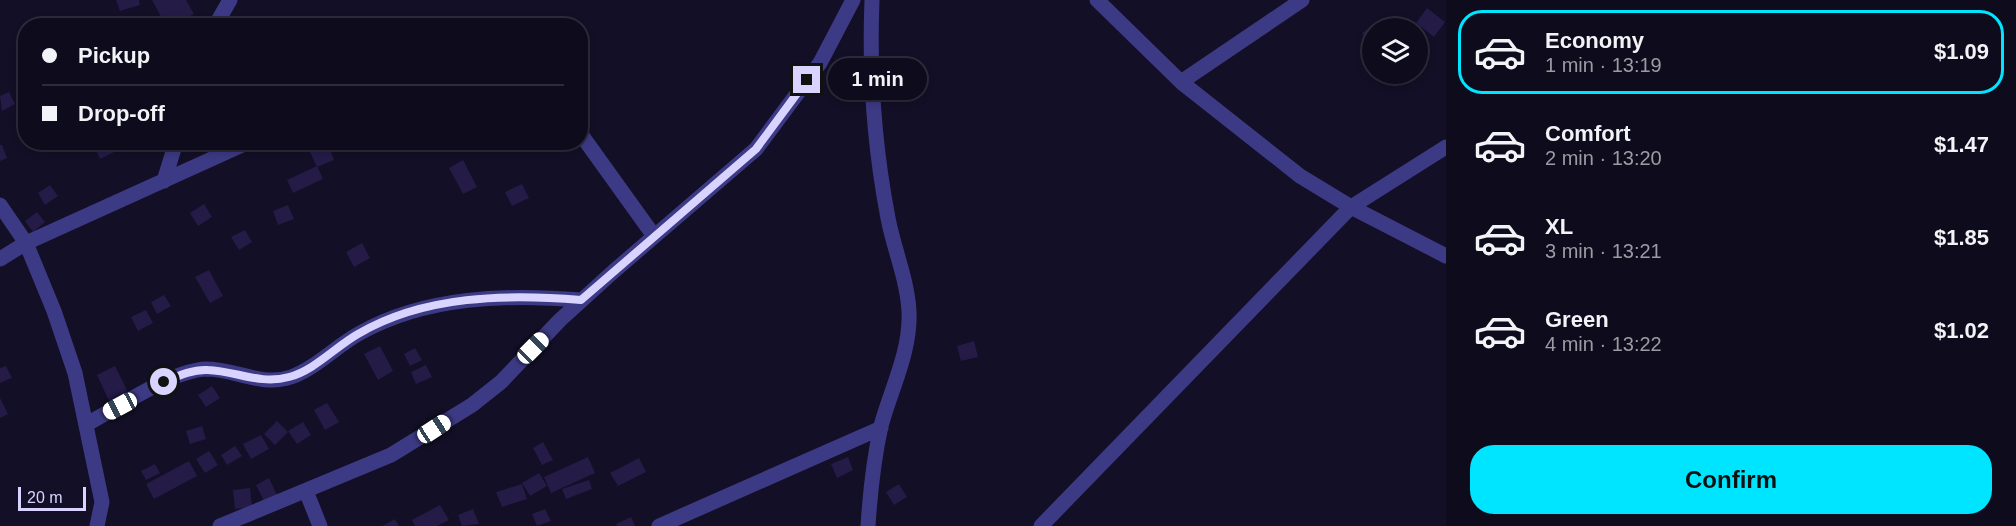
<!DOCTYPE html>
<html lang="en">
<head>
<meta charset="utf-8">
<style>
  body { margin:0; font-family:Helvetica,sans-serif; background:#171425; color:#f1f3f6; height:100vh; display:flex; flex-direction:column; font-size:22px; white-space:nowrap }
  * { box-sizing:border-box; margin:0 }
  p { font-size:20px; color:#9b9ba3 }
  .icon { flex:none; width:33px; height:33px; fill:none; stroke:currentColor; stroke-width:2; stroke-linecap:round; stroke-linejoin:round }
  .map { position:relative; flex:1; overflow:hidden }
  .details { display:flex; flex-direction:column; background:#0e0b1c; width:570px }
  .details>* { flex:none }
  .top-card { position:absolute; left:18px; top:18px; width:570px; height:132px; border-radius:24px; box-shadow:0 3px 9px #0003,0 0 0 2px #2e2b3b; display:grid; align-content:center; height:132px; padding:0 24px; background:#0e0b1c }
  .controls { position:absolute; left:1362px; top:18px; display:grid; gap:12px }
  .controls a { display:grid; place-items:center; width:66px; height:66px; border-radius:50%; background:#0e0b1c; box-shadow:0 3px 9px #0003,0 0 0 2px #2e2b3b; font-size:30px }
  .scale { position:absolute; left:18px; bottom:15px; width:68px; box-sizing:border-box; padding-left:6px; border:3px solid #d9d4ff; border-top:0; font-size:16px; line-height:21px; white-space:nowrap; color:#d9d4ff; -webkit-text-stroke:4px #130f26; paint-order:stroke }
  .end { position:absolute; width:27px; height:27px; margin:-14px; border:8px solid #d9d4ff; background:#111; box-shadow:0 0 0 3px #111 }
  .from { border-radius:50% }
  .bubble { position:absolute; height:42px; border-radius:21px; background:#0e0b1c; box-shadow:0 3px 9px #0003,0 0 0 2px #2e2b3b; font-size:20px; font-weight:800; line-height:42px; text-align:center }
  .car { position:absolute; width:18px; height:36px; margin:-18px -9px; border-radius:8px; box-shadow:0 0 4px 2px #0007; background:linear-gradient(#fff 24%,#345 0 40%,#fff 0 76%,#345 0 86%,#fff 0) }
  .top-card b { display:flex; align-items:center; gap:21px; height:57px; font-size:22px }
  .top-card b+b { border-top:2px solid #2e2b3b }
  .top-card i { width:15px; height:15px; background:#f1f3f6 }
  ul { padding:10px 0 0; list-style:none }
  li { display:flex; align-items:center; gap:18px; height:84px; margin:0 12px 9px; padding:0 12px; border:3px solid transparent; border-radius:24px }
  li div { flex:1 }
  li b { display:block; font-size:22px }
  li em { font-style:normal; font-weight:800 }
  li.active { border-color:#00e5ff }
  li>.icon { width:54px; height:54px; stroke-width:1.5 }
  .action { display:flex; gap:12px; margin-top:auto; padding:12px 24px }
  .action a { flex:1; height:69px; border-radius:24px; background:#00e5ff; color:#111; font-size:24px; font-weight:800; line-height:69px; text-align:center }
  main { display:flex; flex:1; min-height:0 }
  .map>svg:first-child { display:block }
</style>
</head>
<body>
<main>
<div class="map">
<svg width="1446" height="526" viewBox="0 0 1446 526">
  <rect width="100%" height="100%" fill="#130f26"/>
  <path fill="#241b47" d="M116,0h23l1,5 -20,6z
    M152,0h34l8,14 -22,12h-6z
    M1427,8l18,14 -11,15 -18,-14z
    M1376,23l4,5h-8v20l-10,-15z
    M9,92l6,12 -13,7 -2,-15z
    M103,142h6l5,10 -14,7 -5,-12z
    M328,144l6,16 -17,7 -7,-15z
    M0,145h2l5,13 -7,3z
    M463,160l14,27 -14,7 -14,-26z
    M317,166l6,13 -30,14 -6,-13z
    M522,184l7,14 -17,8 -7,-14z
    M50,185l8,11 -13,9 -7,-12z
    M204,204l8,13 -14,9 -8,-13z
    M288,205l6,14 -16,6 -5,-14z
    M37,212l8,10 -12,10 -8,-11z
    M245,230l7,12 -13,8 -8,-13z
    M362,243l8,15 -16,9 -8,-15z
    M209,270l14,26 -13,7 -15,-26z
    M164,295l7,11 -14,8 -6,-12z
    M146,310l7,13 -15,8 -7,-14z
    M974,341l4,16 -17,4 -4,-15z
    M380,346l13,25 -15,9 -14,-26z
    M415,348l7,12 -12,6 -6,-12z
    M426,365l6,12 -16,7 -5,-12z
    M6,366l6,12 -12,5v-15z
    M115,366l14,28 -19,9 -13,-28z
    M212,386l8,12 -14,9 -8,-12z
    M0,398l8,16 -8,4z
    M327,403l12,19 -14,8 -11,-20z
    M277,421l11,11 -13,13 -11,-11z
    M303,422l8,13 -14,9 -9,-13z
    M202,426l4,13 -16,5 -4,-13z
    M261,435l8,14 -18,10 -8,-15z
    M543,442l10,18 -11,5 -9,-17z
    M235,446l7,10 -15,9 -6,-10z
    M209,451l9,14 -13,8 -9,-14z
    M588,457l7,16 -44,20 -7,-16z
    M848,457l5,13 -16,8 -6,-14z
    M639,458l7,14 -28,14 -8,-13z
    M189,461l8,15 -43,23 -8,-15z
    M155,464l5,9 -14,7 -5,-9z
    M539,473l8,13 -17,10 -8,-13z
    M269,478l8,17 -13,6 -8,-16z
    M589,480l3,9 -26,10 -4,-10z
    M522,484l5,15 -25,8 -6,-15z
    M899,484l8,13 -13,8 -8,-13z
    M250,488l2,19 -17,2 -2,-19z
    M440,505l9,15 -12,6h-22l-3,-6z
    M473,509l6,15 -17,2 -4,-11z
    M545,509l6,12 -14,5 -5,-12z
    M631,517l4,9h-18l-1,-2z
    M395,519l4,7h-17z"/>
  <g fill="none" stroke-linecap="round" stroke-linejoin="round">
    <path stroke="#3d3a85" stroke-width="15" d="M1097,0l84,82 119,94 51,31 95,49
      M215,26l15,-26
      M1181,82l121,-82
      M580,133l74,103
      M164,181l12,-39
      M0,205l26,38 28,68 21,62 27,129 -5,24
      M0,259l26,-16 223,-101
      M87,424c30,-16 86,-54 119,-55 30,0 55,18 85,8 25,-9 45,-31 69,-44 66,-37 147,-39 221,-33
      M306,491l14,35
      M220,526l171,-71 81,-50 29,-23 59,-62 54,-49 142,-122 64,-86 33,-63
      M659,526l222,-98
      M868,526c2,-32 6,-68 13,-100 10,-37 30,-75 28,-115 -2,-33 -15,-61 -21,-93 -14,-73 -19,-144 -16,-218
      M1041,526l310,-319 95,-60"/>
  </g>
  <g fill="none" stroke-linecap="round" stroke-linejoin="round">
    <path stroke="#d9d4ff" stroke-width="8" d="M164,382c14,-6 29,-13 44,-12 28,1 52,15 81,7 26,-7 46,-30 69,-43 66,-39 149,-40 223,-34l175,-151 51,-69"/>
  </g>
</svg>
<div class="controls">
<a><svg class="icon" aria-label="layers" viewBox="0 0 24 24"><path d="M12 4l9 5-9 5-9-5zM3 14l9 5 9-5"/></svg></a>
</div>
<div class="scale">20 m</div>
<i class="end from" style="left:164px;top:382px"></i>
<i class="end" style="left:807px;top:80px"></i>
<div class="bubble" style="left:828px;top:58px;width:99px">1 min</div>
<i class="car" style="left:533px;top:348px;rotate:45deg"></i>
<i class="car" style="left:120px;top:406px;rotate:242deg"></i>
<i class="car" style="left:434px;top:429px;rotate:57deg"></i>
<div class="top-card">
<b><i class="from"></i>Pickup</b>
<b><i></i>Drop-off</b>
</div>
</div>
<section class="details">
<ul>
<li class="active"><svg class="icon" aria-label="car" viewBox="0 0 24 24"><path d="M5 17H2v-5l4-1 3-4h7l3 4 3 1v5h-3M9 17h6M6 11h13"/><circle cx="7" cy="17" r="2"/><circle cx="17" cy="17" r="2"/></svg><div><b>Economy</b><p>1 min · 13:19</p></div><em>$1.09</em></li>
<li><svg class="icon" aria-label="car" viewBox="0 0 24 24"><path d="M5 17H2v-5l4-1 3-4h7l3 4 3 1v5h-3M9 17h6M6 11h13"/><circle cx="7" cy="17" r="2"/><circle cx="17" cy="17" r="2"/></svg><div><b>Comfort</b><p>2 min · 13:20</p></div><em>$1.47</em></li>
<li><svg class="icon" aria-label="car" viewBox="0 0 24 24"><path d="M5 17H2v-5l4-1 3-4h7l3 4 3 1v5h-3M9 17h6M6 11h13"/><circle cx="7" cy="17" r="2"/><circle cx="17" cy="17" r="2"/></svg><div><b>XL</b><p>3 min · 13:21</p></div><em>$1.85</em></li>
<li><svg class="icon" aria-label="car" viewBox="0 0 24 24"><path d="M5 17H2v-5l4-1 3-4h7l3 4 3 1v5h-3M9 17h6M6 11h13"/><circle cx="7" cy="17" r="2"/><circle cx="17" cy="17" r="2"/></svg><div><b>Green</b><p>4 min · 13:22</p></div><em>$1.02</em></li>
</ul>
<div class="action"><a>Confirm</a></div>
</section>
</main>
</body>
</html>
